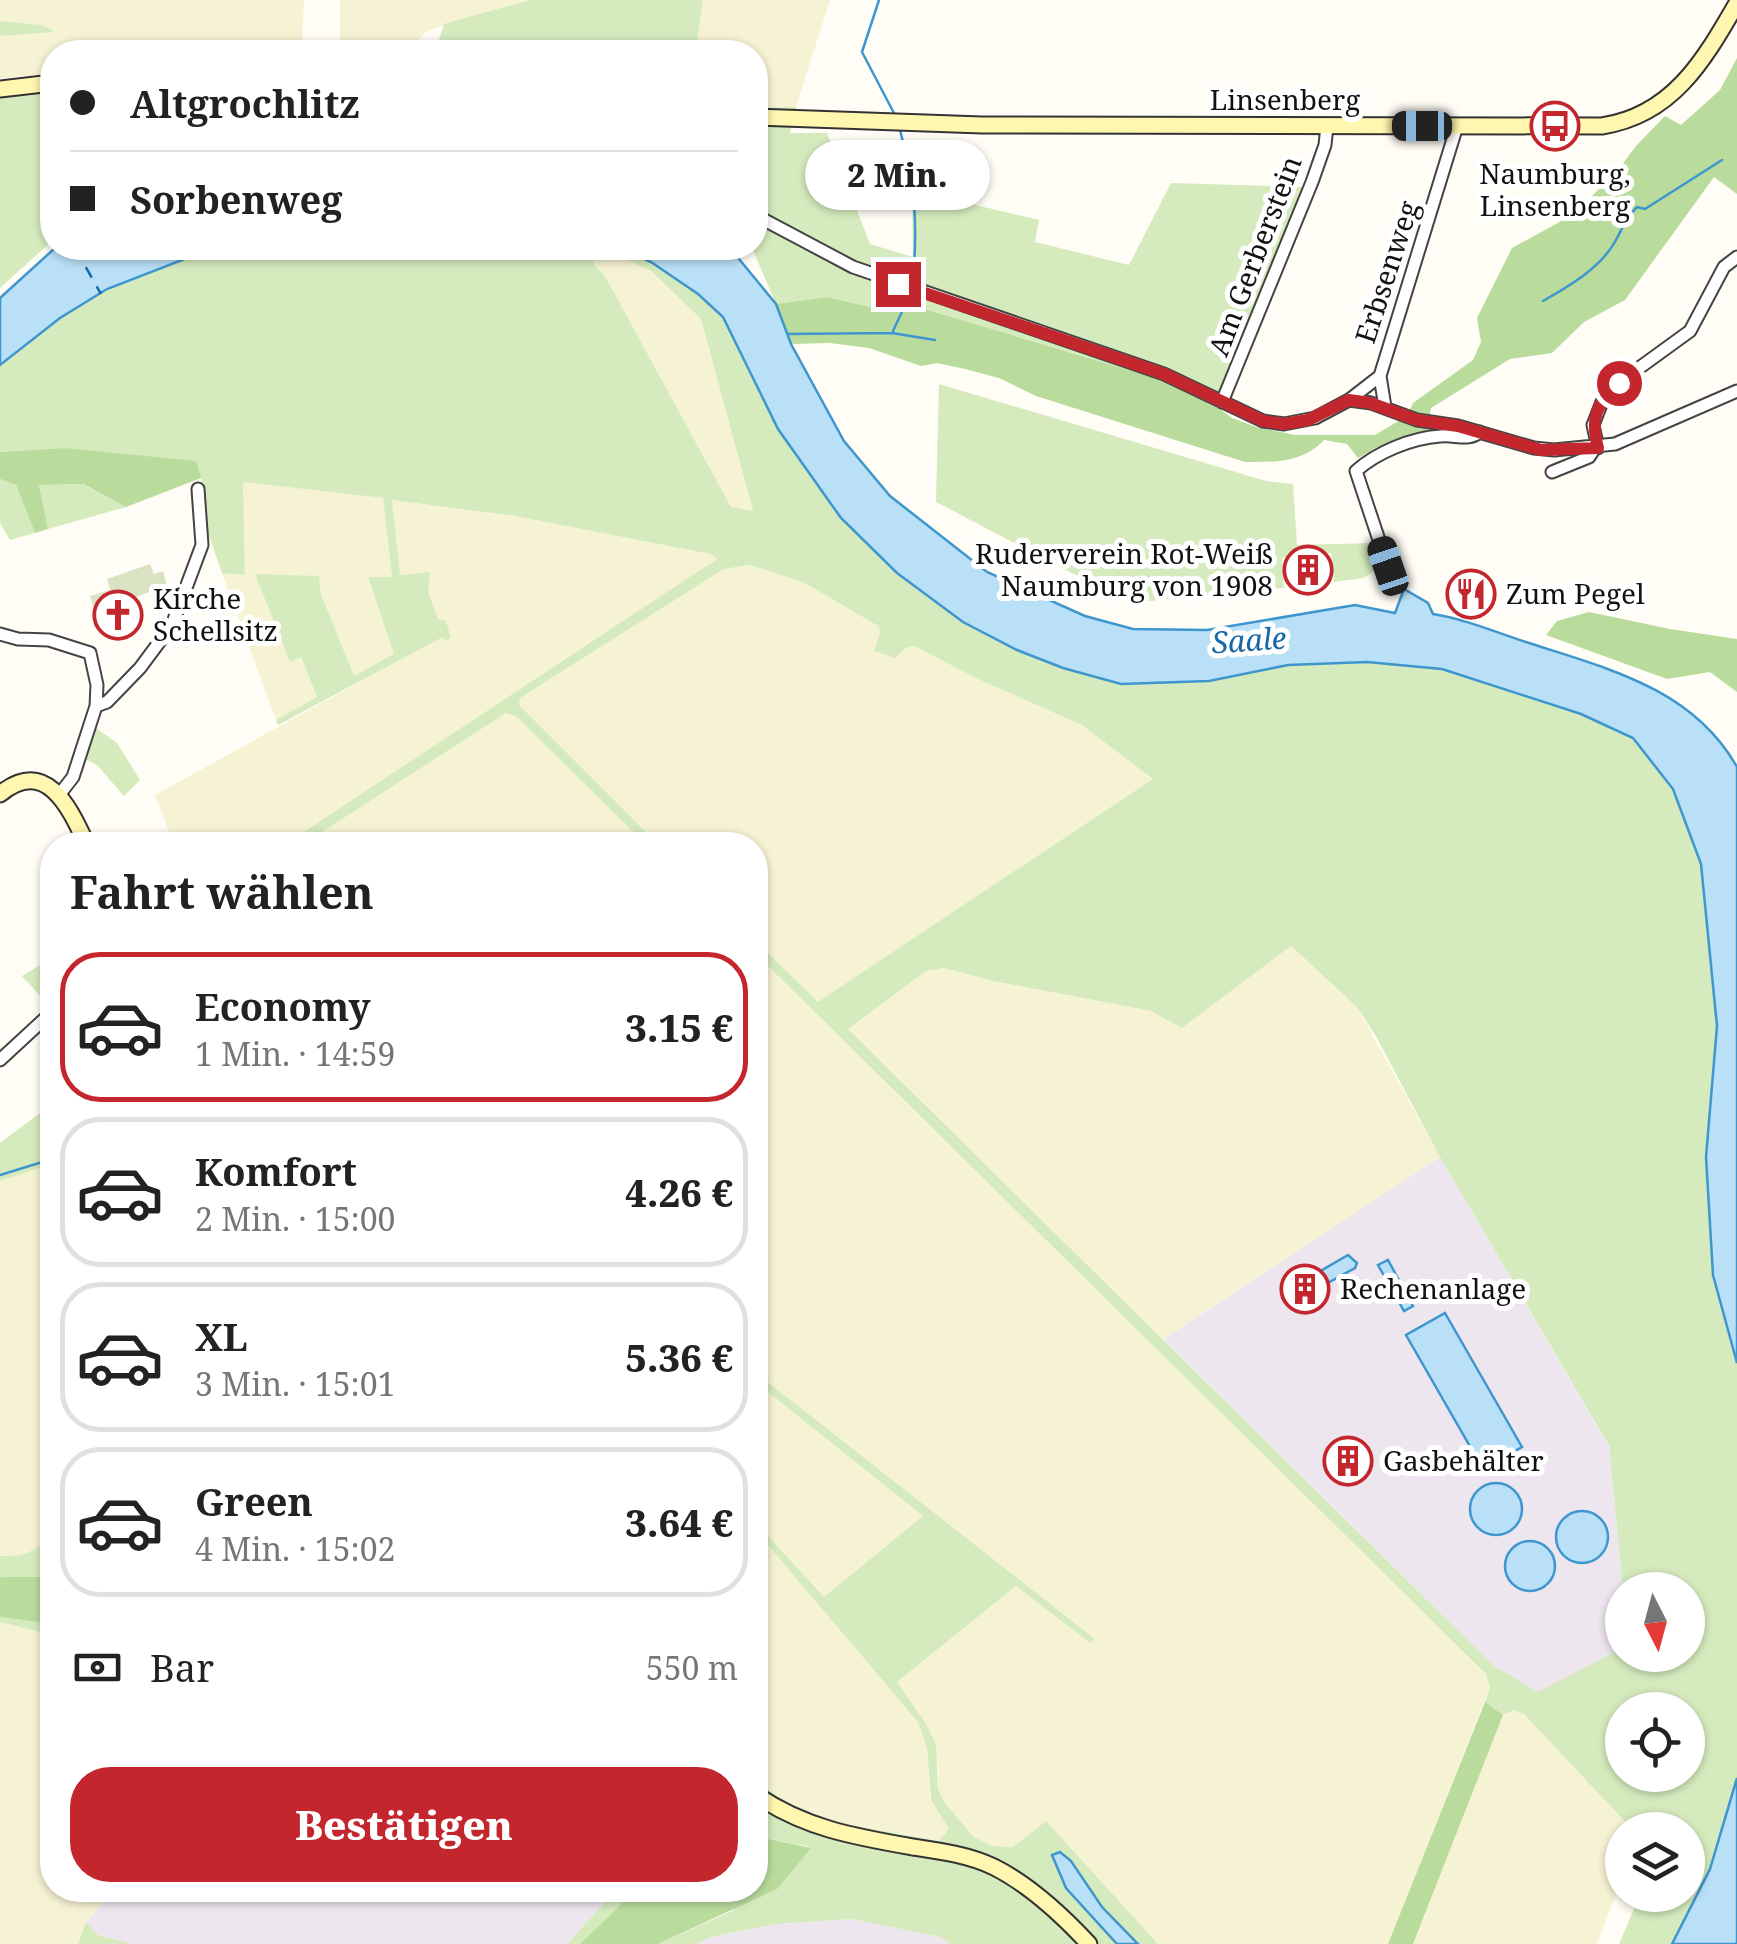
<!DOCTYPE html>
<html lang="de">
<head>
<meta charset="utf-8">
<style>
  body { margin:0; font-family:"Noto Serif",serif; background:#f2f2f2; color:#222; height:100vh; display:flex; flex-direction:column; font-size:38px; white-space:nowrap }
  * { box-sizing:border-box; margin:0 }
  p { font-size:32px; color:#767676 }
  .icon { flex:none; width:55px; height:55px; fill:none; stroke:currentColor; stroke-width:2; stroke-linecap:round; stroke-linejoin:round }
  .map { position:relative; flex:1; overflow:hidden }
  .side { position:absolute; left:40px; top:832px; width:728px; height:1070px; display:flex; flex-direction:column; background:#fff; border-radius:40px; box-shadow:0 2px 8px #0004 }
  .side>* { flex:none }
  .top-card { position:absolute; left:40px; top:40px; width:728px; height:220px; border-radius:40px; box-shadow:0 2px 8px #0004; display:grid; align-content:center; height:220px; padding:0 30px; background:#fff }
  .needle { width:65px; rotate:174deg }
  .tools { position:absolute; left:1605px; top:1572px; display:grid; gap:20px }
  .tools a { display:grid; place-items:center; width:100px; height:100px; border-radius:50%; background:#fff; box-shadow:0 2px 8px #0004; font-size:50px }
  .end { position:absolute; width:45px; height:45px; margin:-22px; border:12px solid #c4262e; background:#fff; box-shadow:0 0 0 5px #fff }
  .from { border-radius:50% }
  .bubble { position:absolute; height:70px; border-radius:35px; background:#fff; box-shadow:0 2px 8px #0004; font-size:32px; font-weight:800; line-height:70px; text-align:center }
  .car { position:absolute; width:30px; height:60px; margin:-30px -15px; border-radius:12px; box-shadow:0 0 8px 2px #0007; background:linear-gradient(#222 24%,#8ab4d8 0 40%,#222 0 76%,#8ab4d8 0 86%,#222 0) }
  .top-card b { display:flex; align-items:center; gap:35px; height:95px; font-size:38px }
  .top-card b+b { border-top:2px solid #e0e0e0 }
  .top-card i { width:25px; height:25px; background:#222 }
  ul { padding:0; list-style:none }
  li { display:flex; align-items:center; gap:30px; height:150px; margin:0 20px 15px; padding:0 10px; border:5px solid #e0e0e0; border-radius:40px }
  li div { flex:1 }
  li b { display:block; font-size:38px }
  li em { font-style:normal; font-weight:800 }
  li.selected { border-color:#c4262e }
  li>.icon { width:90px; height:90px; stroke-width:1.5 }
  h2 { padding:0 30px; font-size:45px; line-height:120px }
  .pay { display:flex; align-items:center; gap:25px; height:110px; padding:0 30px; font-size:38px }
  .pay p { margin-inline-start:auto }
  .button { display:flex; gap:20px; margin-top:auto; padding:20px 30px }
  .button a { flex:1; height:115px; border-radius:40px; background:#c4262e; color:#fff; font-size:40px; font-weight:800; line-height:115px; text-align:center }
  .map>svg:first-child { display:block }
</style>
</head>
<body>
<div class="map">
<svg width="1737" height="1944" viewBox="0 0 1737 1944">
  <rect width="100%" height="100%" fill="#fffdf5"/>
  <path fill="#eee6ef" d="M1440,1157l169,290 14,143 -1,58 -84,45 -44,-27 -331,-327z
    M114,1890h502l-49,54h-435l-34,-9 -12,-13z
    M851,1919l89,18 11,7h-255l15,-7 66,-13z"/>
  <path fill="#f6f3d4" d="M0,0h304l-2,44 -8,8h-242v22l-52,4v-42l53,-5 -10,-6 -43,-4z
    M340,0h190l-103,31 -21,21h-66z
    M703,0h127l-34,107 -41,1v-56h-59z
    M588,248h15l48,23 50,48 52,192 -22,-4 -126,-231 -10,-11z
    M243,482l140,16 9,80h-24l27,76 -41,23 -33,-84 -2,-17 -29,86 11,-5 16,41 -41,22 -54,-147 23,1z
    M392,500l123,16 133,24 64,14 6,6 -434,285h-110l-19,-50 288,-159 -15,-44 1,-19 -29,2z
    M750,565l53,17 75,44 2,7 -6,17 40,-4 66,34 102,45 72,54 -336,224 -63,-63v-95h-96l-140,-140 1,-7 204,-129z
    M506,713l11,4 129,128h-344z
    M1291,946l66,61 83,150 -277,182 -316,-310 79,-58 18,-3 49,13 158,30 31,17z
    M755,953l731,721 4,13 -102,257h-230l-22,-24 -123,-73 -22,-1 -18,-10 -28,-33 -7,-14 1,-20 -14,-47 -28,-40 119,-96 74,57 5,-4 -340,-267z
    M52,1164v369l-9,13 -22,11 -21,-1v-375z
    M755,1382l168,134 -99,82 -69,-76z
    M755,1530l163,192 9,26 3,51 20,30 -10,12 -106,-19 -34,-11 -45,-30z
    M0,1622l52,13v255h62l-28,32 -8,22h-78z
    M1514,1710l10,4 108,111 1,5h-11v48l-25,66h-184l90,-229z"/>
  <path fill="#d5ebbd" fill-rule="evenodd" d="M530,0h173l-7,52h-261l9,-28z
    M0,21l43,4 12,7 -55,4z
    M52,91v150l-52,47v-192z
    M796,107l-6,26h37l43,111 43,13 -1,-67 127,30 -4,22 94,23 42,-82 132,4 -89,218 -62,-28 -256,-77 -13,10 -56,-13 -51,7 -24,-56h3v-140z
    M213,248h375l7,17 10,11 126,231 22,4 -52,-192 -50,-48 -48,-23c45,0 89,40 120,69l118,201 368,163 78,-16 80,-3 75,7 139,45 52,24 40,51 28,75 16,162 -11,131 7,118 24,88v415l-27,91 -38,75h-53l21,-49h48v-65h-55l-109,-116 -10,-4 -11,5 -18,-13 5,-15 -4,-13 -731,-721v-13l63,62 335,-223 -71,-54 -102,-45 -66,-34 -8,2 -11,10 -21,-7 6,-18 -2,-7 -75,-44 -53,-17 -26,4 -204,129 -1,7 140,140h-13l-129,-128 -11,-4 -204,132h-18l433,-286 -6,-5 -196,-38 -123,-16 8,75 30,-3 -2,20 10,27 8,2 5,17 -5,3 -3,-4 -165,88 -2,-5 41,-23 -16,-40 -11,5 -35,-88 64,2 2,18 33,82 40,-22 -26,-77h24l-9,-79 -140,-16 2,93 -23,-2 -14,-40 -7,-55 -137,-30 -64,4v-87l60,-47 47,-29zM1291,946l66,61 20,31 63,119 169,289 14,144h65v65h-66v-7l-84,44 -44,-26 -646,-637 78,-58 18,-3 49,13 158,30 31,17zM1622,1710h66v65h-66z
    M939,384l327,97 27,3 4,61 78,-2 9,22 -21,13 -29,4 -3,-29 -49,5 2,30 -155,15 -193,-101z
    M0,479l16,6 19,48 -25,7 -10,-17z
    M82,484l44,23 -78,22 -9,-44z
    M96,728l21,15 23,37 -16,16 -27,-31 -12,-6z
    M52,958v49l-1,1 -29,-32z
    M52,1104v60l-52,17v-38z
    M755,1372l340,267 -5,4 -74,-57 -119,96 28,40 11,23 2,44 7,14 28,33 18,10 22,1 33,-26 112,123h-20l-36,-37 -6,-11 -30,-8 51,56h-166l-11,-7 -89,-18 -74,5 -66,13 -15,7h-38l74,-33 78,-64 -55,-11v-55l45,30 34,11 105,19 10,-12 -18,-29 -4,-52 -9,-26 -163,-192v-8l69,75 99,-81 -168,-134z
    M52,1533v47l-8,-3 -44,1v-22c23,1 38,-4 52,-23z
    M0,1617l52,7v11l-52,-13z
    M616,1890h20l-56,54h-13z
    M86,1922l12,13 34,9h-54z"/>
  <path fill="#b9dc9c" d="M1737,58v136l-23,-17 -89,123 -41,22 -32,31 -42,6 -79,49 -5,25 -49,14 -19,11 -11,-14 -23,-4c-22,23 -48,22 -79,22l-209,-66 -37,-18 -34,-9 -28,-6 -16,3 -52,-18 -39,-5 -39,1 -15,-40 51,-7 56,13 12,-10 257,77 62,28 18,13 24,9 39,8h80l32,-19 6,-13 60,-43 8,-18 -4,-24 35,-70 62,-34 45,-45 16,-22 30,-31 16,9 39,-35z
    M64,448l132,13 5,17 -75,29 -43,-23 -44,1 9,44 -13,4 -19,-48 -16,-6v-27z
    M1589,612l81,17 67,10v53l-27,-20 -43,7 -121,-44 11,-14z
    M3,1577h41l8,3v44l-52,-7v-39z
    M1485,1702l18,13 -90,229h-25z
    M755,1836l56,12 -34,41 -119,55h-78l56,-54h119z"/>
  <path fill="#d9e3c4" d="M150,564l4,10 9,-3 4,15 -72,25 -5,-15 20,-6 -3,-11z"/>
  <path fill="#b9e0f7" stroke="#3f96cf" stroke-width="2.5" d="M55,248h158l-106,41 -47,29 -60,47v-67z
    M620,248h110l46,56 15,40 53,97 46,55 97,76 98,44 48,13 74,1 148,-25 40,8 9,-24 24,14 5,11c32,5 65,19 96,29 80,26 164,46 208,124v596l-24,-88 -7,-118 11,-131 -16,-162 -28,-75 -40,-51 -52,-24 -139,-45 -75,-7 -79,3 -79,16 -88,3 -58,-16 -46,-18 -54,-28 -66,-49 -56,-55 -63,-89 -55,-112 -25,-23 -47,-32z
    M1348,1255l9,8 -2,5 -31,17 -7,-12z
    M1388,1260l25,46 -9,5 -26,-46z
    M1445,1313l77,134 -39,22 -77,-134z
    M1470 1509a26 26 0 1 1 52 0a26 26 0 1 1-52 0Z
    M1556 1537a26 26 0 1 1 52 0a26 26 0 1 1-52 0Z
    M1505 1566a25 25 0 1 1 50 0a25 25 0 1 1-50 0Z
    M1737,1778v166h-65l38,-75z
    M1060,1852l11,9 31,46 36,37h-21l-51,-56 -14,-33z"/>
  <g fill="none" stroke-linecap="round" stroke-linejoin="round">
    <path stroke="#3f96cf" stroke-width="2.5" d="M879,0l-17,52 34,65
      M900,130c15,57 18,91 13,150
      M1543,301c26,-15 58,-33 73,-61 7,-13 10,-22 21,-33l8,2 77,-49
      M893,331l14,-30
      M788,334l104,-1 43,7
      M0,1175l52,-16"/>
    <path stroke="#1768a6" stroke-width="2.5" stroke-dasharray="12 10" stroke-linecap="butt" d="M75,248l26,46"/>
    <g stroke="#444" stroke-width="15">
      <path id="street" d="M755,215l98,52 311,107 99,47 21,3 31,-6 34,-18 31,-24
        M1349,400l22,3 46,17 41,6 76,22 20,2 61,-6 122,-53
        M1222,402l90,-220 13,-37 2,-19
        M1385,407l-5,-31 77,-250
        M1598,448l-5,-23 9,-23 26,-26 62,-45 34,-64 13,-10
        M1552,472l37,-15 6,-9
        M1388,567l-32,-96c21,-19 56,-33 84,-35 15,-2 27,6 40,-4
        M0,634l18,5 31,1 41,13 7,32 -1,21
        M59,795l14,-18 23,-71 11,-4 33,-34 32,-43 30,-80 -4,-56
        M0,1060l52,-48"/>
    </g>
    <g stroke="#333" stroke-width="19">
      <path id="secondary" d="M0,89l52,-6
        M755,117l227,8 620,1c71,-11 102,-66 135,-123
        M0,794c47,-38 70,15 87,51
        M755,1794c48,34 101,43 158,53 27,4 56,8 81,20 36,18 68,48 95,77"/>
    </g>
    <use href="#street" stroke="#fff" stroke-width="11"/>
    <use href="#secondary" stroke="#fff6b0" stroke-width="15"/>
  </g>
  <g fill="none" stroke-linecap="round" stroke-linejoin="round">
    <path stroke="#c4262e" stroke-width="12" d="M898,284l266,90 99,47 21,3 24,-4 41,-20 21,3 47,17 41,6 83,24 57,-2c-8,-32 -2,-41 21,-65"/>
  </g>
  <defs>
    <g id="bus-ring" transform="scale(2.5)"><circle r="9.5" fill="#fff" stroke="#c4262e" stroke-width="1.5"/><path d="M-5-6H5V4H4V6H2V4H-2V6H-4V4H-5ZM-3.5-4V0h7V-4ZM-3.5 1.2v1.5H-2V1.2ZM2 1.2v1.5H3.5V1.2Z" fill="#c4262e"/></g>
    <g id="building-ring" transform="scale(2.5)"><circle r="9.5" fill="#fff" stroke="#c4262e" stroke-width="1.5"/><path d="M-4-6H4V6H1V3H-1V6H-4ZM-2.5-4.3h1.7v1.8h-1.7ZM.8-4.3h1.7v1.8H.8ZM-2.5-1h1.7V.8h-1.7ZM.8-1h1.7V.8H.8Z" fill="#c4262e"/></g>
    <g id="restaurant-ring" transform="scale(2.5)"><circle r="9.5" fill="#fff" stroke="#c4262e" stroke-width="1.5"/><path d="M-5-6h1v4h1v-4h1v4h1v-4h1v5L-1.5 .5V6h-2V.5L-5-1ZM5-6V6H3V1.5H1.5Q1.5-4 5-6Z" fill="#c4262e"/></g>
    <g id="church-ring" transform="scale(2.5)"><circle r="9.5" fill="#fff" stroke="#c4262e" stroke-width="1.5"/><path d="M-1.2-6h2.4v3.5h3.3v2.4h-3.3V6h-2.4V-.1h-3.3v-2.4h3.3Z" fill="#c4262e"/></g>
  </defs>
  <g fill-rule="evenodd">
    <use href="#bus-ring" x="1555" y="126"/>
    <use href="#building-ring" x="1308" y="570"/>
    <use href="#restaurant-ring" x="1471" y="594"/>
    <use href="#church-ring" x="118" y="615"/>
    <use href="#building-ring" x="1305" y="1289"/>
    <use href="#building-ring" x="1348" y="1461"/>
  </g>
  <g text-anchor="middle" stroke-width="10" stroke-linejoin="round" paint-order="stroke">
    <g font-size="28" fill="#111" stroke="#fff">
      <text x="1285" y="110">Linsenberg</text>
      <text transform="translate(1255 256) rotate(-69)" y="10">Am Gerberstein</text>
      <text transform="translate(1387 272) rotate(-72)" y="10">Erbsenweg</text>
    </g>
    <g font-size="28" fill="#111" stroke="#fff" text-anchor="start">
      <text x="1555" y="184" text-anchor="middle">Naumburg,<tspan x="1555" dy="32">Linsenberg</tspan></text>
      <text x="1273" y="564" text-anchor="end">Ruderverein Rot-Weiß<tspan x="1273" dy="32">Naumburg von 1908</tspan></text>
      <text x="1506" y="604">Zum Pegel</text>
      <text x="153" y="609">Kirche<tspan x="153" dy="32">Schellsitz</tspan></text>
      <text x="1340" y="1299">Rechenanlage</text>
      <text x="1383" y="1471">Gasbehälter</text>
    </g>
    <g font-size="30" font-style="italic" fill="#1768a6" stroke="#fff">
      <text transform="translate(1249 641) rotate(-4)" y="10">Saale</text>
    </g>
  </g>
</svg>
<div class="tools">
<a><svg class="needle" viewBox="-14 -14 28 28"><path d="M0-13l5 13h-10z" fill="#e53935"/><path d="M0 13l5-13h-10z" fill="#767676"/></svg></a>
<a><svg class="icon" aria-label="locate" viewBox="0 0 24 24"><circle cx="12" cy="12" r="6"/><path d="M12 2v4M12 18v4M2 12h4M18 12h4"/></svg></a>
<a><svg class="icon" aria-label="layers" viewBox="0 0 24 24"><path d="M12 4l9 5-9 5-9-5zM3 14l9 5 9-5"/></svg></a>
</div>
<i class="end from" style="left:1619px;top:383px"></i>
<i class="end" style="left:898px;top:284px"></i>
<div class="bubble" style="left:805px;top:140px;width:185px">2 Min.</div>
<i class="car" style="left:1422px;top:126px;rotate:270deg"></i>
<i class="car" style="left:1388px;top:566px;rotate:341deg"></i>
<div class="top-card">
<b><i class="from"></i>Altgrochlitz</b>
<b><i></i>Sorbenweg</b>
</div>
<section class="side">
<h2>Fahrt wählen</h2>
<ul>
<li class="selected"><svg class="icon" aria-label="car" viewBox="0 0 24 24"><path d="M5 17H2v-5l4-1 3-4h7l3 4 3 1v5h-3M9 17h6M6 11h13"/><circle cx="7" cy="17" r="2"/><circle cx="17" cy="17" r="2"/></svg><div><b>Economy</b><p>1 Min. · 14:59</p></div><em>3.15 €</em></li>
<li><svg class="icon" aria-label="car" viewBox="0 0 24 24"><path d="M5 17H2v-5l4-1 3-4h7l3 4 3 1v5h-3M9 17h6M6 11h13"/><circle cx="7" cy="17" r="2"/><circle cx="17" cy="17" r="2"/></svg><div><b>Komfort</b><p>2 Min. · 15:00</p></div><em>4.26 €</em></li>
<li><svg class="icon" aria-label="car" viewBox="0 0 24 24"><path d="M5 17H2v-5l4-1 3-4h7l3 4 3 1v5h-3M9 17h6M6 11h13"/><circle cx="7" cy="17" r="2"/><circle cx="17" cy="17" r="2"/></svg><div><b>XL</b><p>3 Min. · 15:01</p></div><em>5.36 €</em></li>
<li><svg class="icon" aria-label="car" viewBox="0 0 24 24"><path d="M5 17H2v-5l4-1 3-4h7l3 4 3 1v5h-3M9 17h6M6 11h13"/><circle cx="7" cy="17" r="2"/><circle cx="17" cy="17" r="2"/></svg><div><b>Green</b><p>4 Min. · 15:02</p></div><em>3.64 €</em></li>
</ul>
<div class="pay"><svg class="icon" aria-label="cash" viewBox="0 0 24 24"><path d="M3 7h18v10H3z"/><circle cx="12" cy="12" r="2"/></svg>Bar<p>550 m</p></div>
<div class="button"><a>Bestätigen</a></div>
</section>
</div>
</body>
</html>
